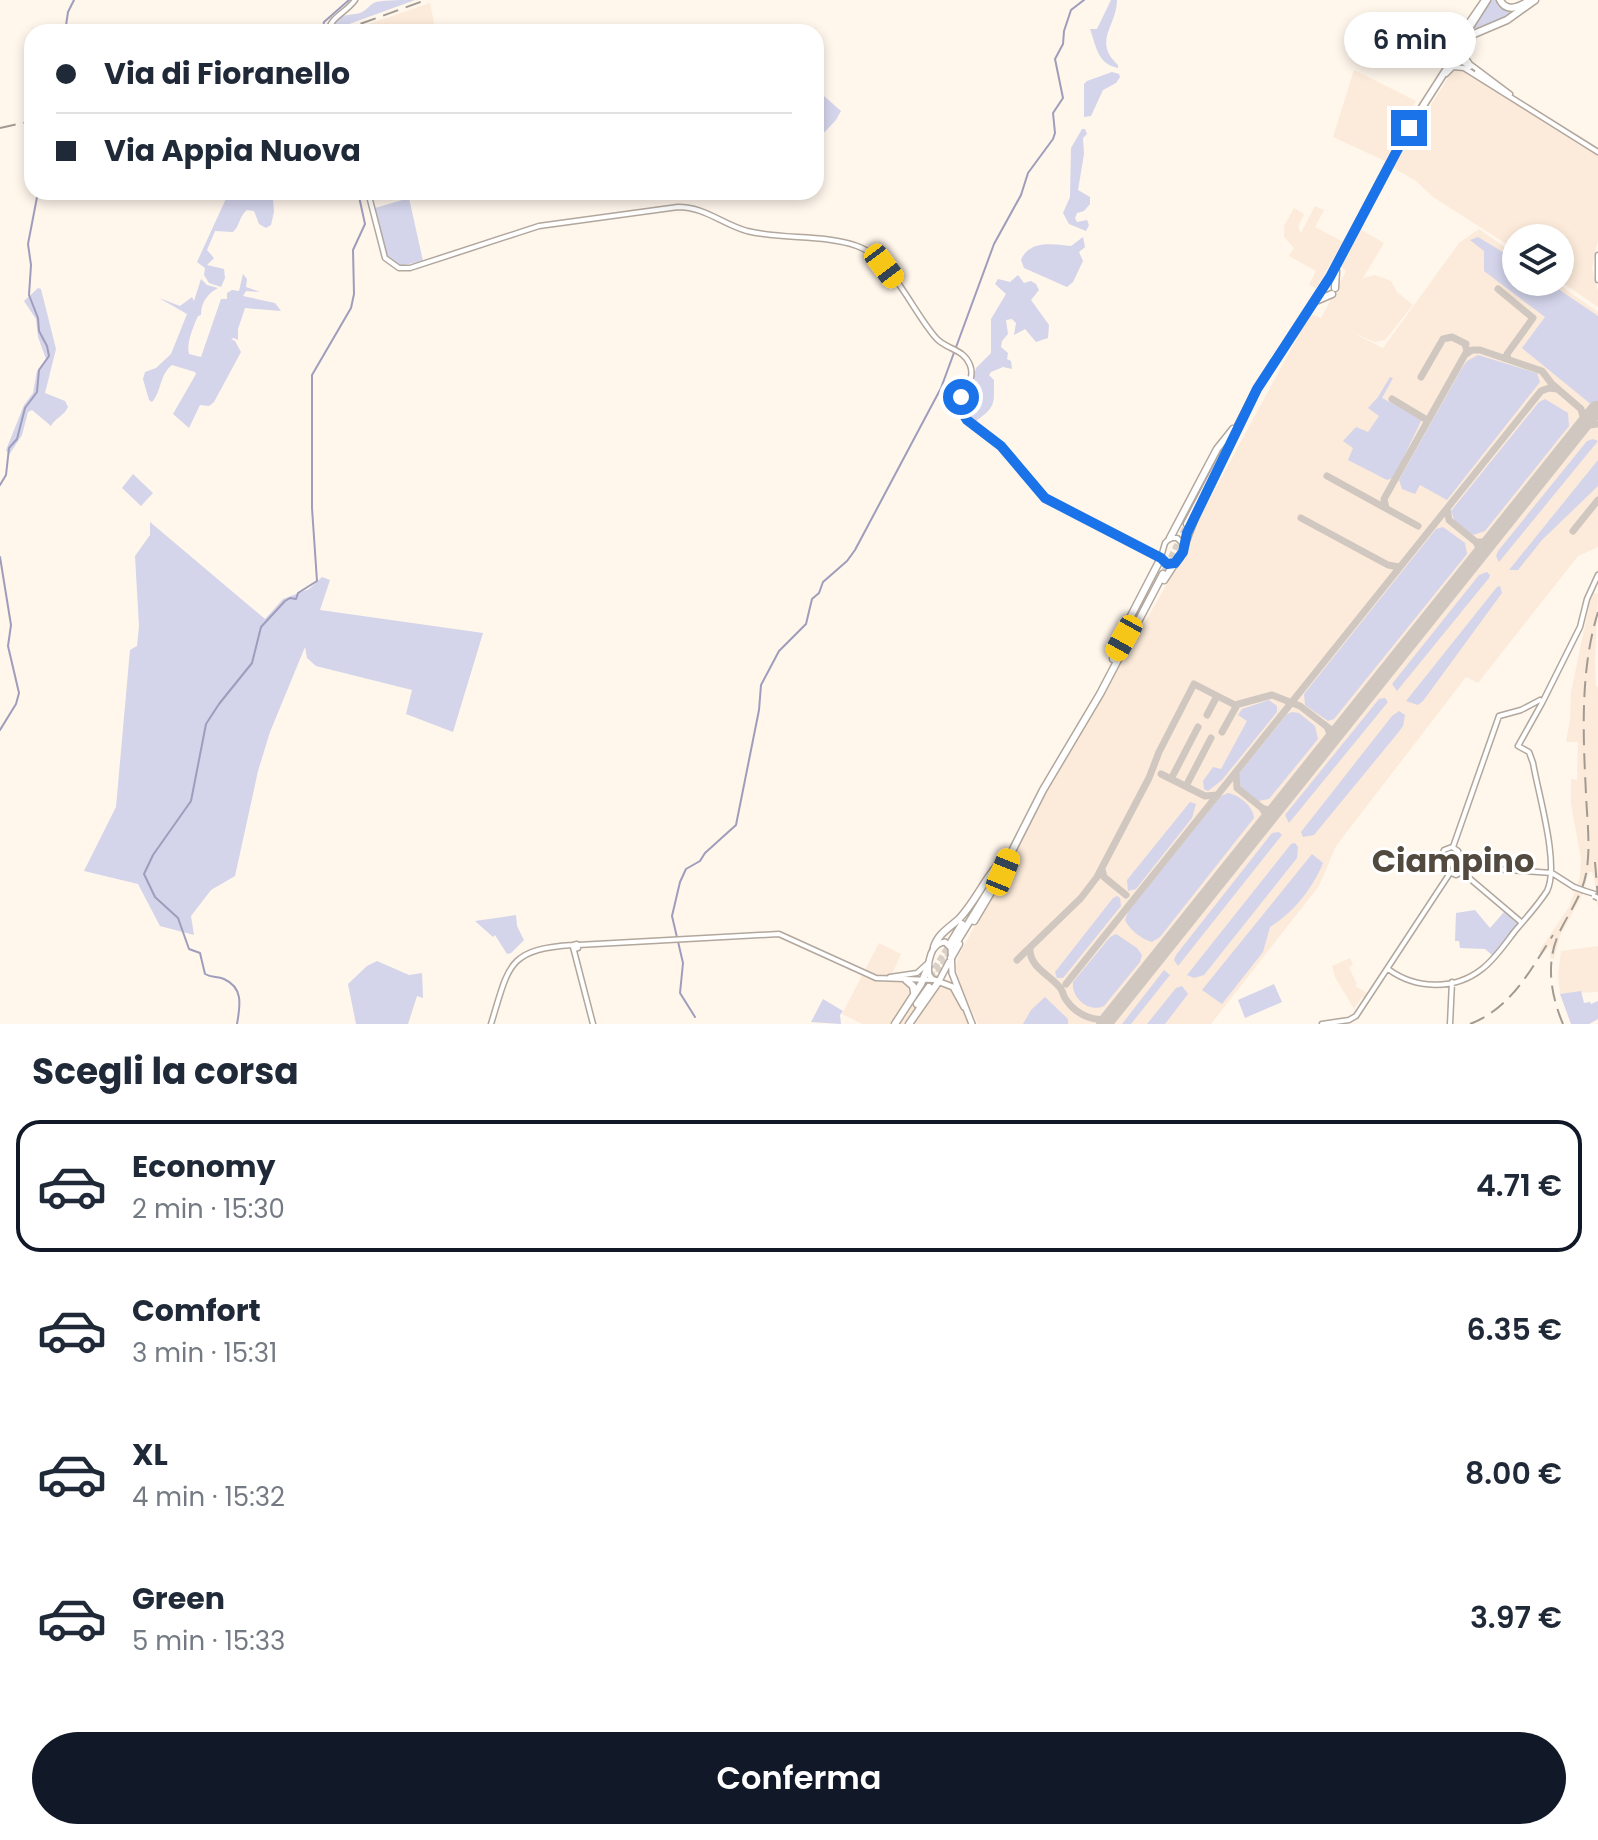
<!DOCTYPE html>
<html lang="it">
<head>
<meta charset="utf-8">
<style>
  body { margin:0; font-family:Poppins,sans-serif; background:#f2f2f3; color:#1f2937; height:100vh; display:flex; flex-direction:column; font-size:30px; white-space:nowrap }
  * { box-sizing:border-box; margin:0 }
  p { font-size:26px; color:#747a83 }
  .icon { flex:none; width:44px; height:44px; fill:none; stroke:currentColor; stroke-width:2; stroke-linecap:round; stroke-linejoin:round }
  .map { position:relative; height:1024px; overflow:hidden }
  .sheet { display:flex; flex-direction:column; background:#fff; flex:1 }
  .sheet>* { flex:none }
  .guide { position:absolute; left:24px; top:24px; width:800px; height:176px; border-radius:24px; box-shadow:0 4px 12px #0003; display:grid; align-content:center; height:176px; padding:0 32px; background:#fff }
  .tools { position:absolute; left:1502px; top:224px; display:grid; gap:16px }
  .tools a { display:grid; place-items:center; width:72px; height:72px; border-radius:50%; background:#fff; box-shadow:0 4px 12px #0003; font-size:40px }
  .end { position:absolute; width:36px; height:36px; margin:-18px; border:10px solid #1a73e8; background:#fff; box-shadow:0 0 0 4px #fff }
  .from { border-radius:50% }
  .bubble { position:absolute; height:56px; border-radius:28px; background:#fff; box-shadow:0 4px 12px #0003; font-size:26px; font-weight:600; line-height:56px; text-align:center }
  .car { position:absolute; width:24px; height:48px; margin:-24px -12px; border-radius:10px; box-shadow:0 0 6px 2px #0007; background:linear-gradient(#f5c518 24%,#345 0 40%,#f5c518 0 76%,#345 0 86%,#f5c518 0) }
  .guide b { display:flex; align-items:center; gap:28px; height:76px; font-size:30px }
  .guide b+b { border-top:2px solid #e0e1e3 }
  .guide i { width:20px; height:20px; background:#1f2937 }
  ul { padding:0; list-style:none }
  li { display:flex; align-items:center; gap:24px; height:132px; margin:0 16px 12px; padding:0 16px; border:4px solid transparent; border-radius:24px }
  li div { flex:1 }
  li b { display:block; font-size:30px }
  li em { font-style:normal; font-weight:600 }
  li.on { border-color:#111827 }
  li>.icon { width:72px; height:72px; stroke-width:1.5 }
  h2 { padding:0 32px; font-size:36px; line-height:96px }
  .cta { display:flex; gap:16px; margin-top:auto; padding:16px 32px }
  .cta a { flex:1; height:92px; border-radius:48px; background:#111827; color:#fff; font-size:32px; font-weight:600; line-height:92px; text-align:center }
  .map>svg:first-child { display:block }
</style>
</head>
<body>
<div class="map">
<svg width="1598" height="1024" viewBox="0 0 1598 1024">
  <rect width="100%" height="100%" fill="#fff6ec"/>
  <path fill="#fcebda" d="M430,3l6,29h-78l-1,-4z
    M1458,62l140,93v85l-6,28 6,23v16l-38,-26v-43h-44v12l-83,-53 -17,-16 -24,-14z
    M1354,70l62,31 -31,60 -52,-24z
    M1315,206l9,4 -9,17 28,15 -27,46 -7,-3 7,-14 -27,-15 5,-8 -10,-11v-11l10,-18 10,6 -6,13 3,6z
    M1360,229l24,14 -21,35 12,-3 16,6 6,11 16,13 -28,35 -10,2 -22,-9 30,15 76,-105 20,-14 37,26v27h39l43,30v235l-20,9 -100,127 -12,-6 -130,169 -17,40 -108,138h-233l-19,-40 -3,-16 2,-11 80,-150 144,-249 4,-15 124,-229 11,4 25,-47 -6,-5z
    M1592,592l6,2 -3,67 1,25 2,1v221l-4,-30 -2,-6h-3l-7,23 -22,41 -6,23 -4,-1 1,-13 -9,10 -3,-4 30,-44 11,-30 1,-18 -10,-55v-25l6,1 1,-38h-12l4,-22 1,-28z
    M879,943l22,11 -11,25 49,2 14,6 19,37h-110l-20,-10z
    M1598,946v46l-38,2 -2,-19 3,-24z
    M1350,958l3,6 -4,4 8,16 -2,2 14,8 -3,5 -4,-2 -8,12 -19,-32 -3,-11z"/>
  <path fill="#d4d4eb" d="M415,0l-85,31c3,-18 18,-15 30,-18 6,-2 10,-9 16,-11 11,-2 27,-2 39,-2z
    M1111,0h6c0,26 -25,41 1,65v3c-21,-4 -22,-23 -28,-39h7z
    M1490,0h7l13,11 8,-1 -54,30z
    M1112,72l7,2 1,3 -4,6 -13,7 -12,26 -7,1v-33l3,-3z
    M816,89l25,22 -5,9 -20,21z
    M1082,129h3l2,5 -4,4 1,16 -6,36 12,7v7l-6,7 -7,2 -2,5 2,4 10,-2 2,5 -3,6 -17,-7 -6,-11 7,-16 1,-49z
    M229,192h36v5l8,2 1,13 -3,13 -5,3 -7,-4 -5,-13 -7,-1c-8,6 -7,16 -14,22l-18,-1 -8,19 7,8 -7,7 17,4 1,9 -4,9 -12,-4 -5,-8 1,-7 -8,-6z
    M409,198l14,63 -24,5 -12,-9 -12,-49z
    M1083,237l2,10 -6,5 4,9 -10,21 -6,5 -43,-19 -3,-8c8,-20 32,-16 50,-14z
    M1478,237l38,23v22h32l50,34v94l-76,-62 23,-31 -61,-46v-20l-14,-11z
    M243,274l4,5 -1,8 14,5 -14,-1 -3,5 32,7 6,8 -36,-3 -7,21v11l-4,-2 -3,1 4,2 6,11 -27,50 -5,4 -9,-1 -11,23 -16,-14 23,-40 -1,-2 -23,-7c-13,10 -10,26 -20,37l-3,-2 -6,-21 2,-7 11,-4 15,-14 16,-40 -28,-16 21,8 12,-9 2,4 7,-22 6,6 11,3c-9,5 -17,13 -17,27l-3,1c-5,11 -12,28 -9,38l12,3 20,-58h6v-6l5,-3 7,1z
    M1018,275l6,8 7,-2 5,3 3,6 -8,10 18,25 -1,13 -12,4 -11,-13 -11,6 2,-12 -4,-4 -6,1 2,14 -6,7 -1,6 7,6 -1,6 4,2 1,8 -9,-2 -12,5 -2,3 5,5c0,23 2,27 -17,40l-1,4 -11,-14 -1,-11 6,-11 6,-20 15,-15v-34l15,-25 -11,-10 3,-5 12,3z
    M38,288l3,1 15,60 -11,44 20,8 3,6c-4,9 -13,11 -17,19l-19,-16 -4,2 -6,23 -13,20 -3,-5 18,-45 9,-12 4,-22 9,-12 -8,-22 -2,-18 -12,-18z
    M1478,355l59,18 3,9 -93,118 -27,-15 -5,9 -13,-5 -3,-9 63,-112 5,-7z
    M1390,377l3,1 -11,20 40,21 -26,54 -3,5 -6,2 -39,-20 5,-12 -10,-7 13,-14 12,5 11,-16 -11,-8 10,-11z
    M1545,399l23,14 1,13 -84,105 -12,4 -18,-13 -4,-11 88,-109z
    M1593,439l5,2 -99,121 -3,-6 2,-5 89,-110z
    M1598,460v26l-56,54 -24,30h-9z
    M133,474l20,19 -12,13 -19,-18z
    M150,522l115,97 18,-20 26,-10 13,-12 8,3 -10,30 163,23 -30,99 -47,-18 6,-24 -96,-24 -9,-8 -2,-11 -35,85 -12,39 -23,105 -24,14 -20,26 3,19 -34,-9 -22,-42 -54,-13 32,-64 14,-157 7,-4 2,-20 -4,-70 15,-21z
    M1443,527l22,16 2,11 -133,165 -6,2 -23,-16 -1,-11 132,-165z
    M1487,572l3,3 -1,3 -92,113 -5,-7 87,-109z
    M1500,586l2,7 -79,108 -5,4 -12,-4 91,-114z
    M1379,699l6,-1 3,4 -99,121 -4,-8z
    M1269,700l8,6v6l-55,68 -14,11 -4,-2 -1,-8 10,-14 8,2 26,-48 -9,-6 4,-6z
    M1399,711l6,4 -2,11 -6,8 -83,101 -11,2 -2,-5 91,-116z
    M1292,712l7,1 16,13 3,13 -49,60 -11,2 -17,-13 -3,-13 49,-61z
    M1228,793c11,2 25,13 26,25l-94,119 -8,5c-11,-3 -22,-12 -27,-22l3,-8 93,-116z
    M1190,802l6,2 -4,14 -56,71 -8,2 -1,-11z
    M1279,832l3,3 -104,131 -4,-6 2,-5 96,-122z
    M1295,843l3,4 -1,11 -93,117 -10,3 -7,-3 104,-131z
    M1312,854l11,9c-10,25 -30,50 -53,64l-7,25 -41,52 -20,-14z
    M1117,896l3,2 1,8 -58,72h-6l-2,-6 58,-74z
    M1475,910l15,18 14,-16 14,12 -26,31 -7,-6 -25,-1 -1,-7h-4l1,-28z
    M516,915l1,11 7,14 -13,13 -4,1 -12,-19 -2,2 -18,-16z
    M1116,934l21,14 5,7 -2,7 -36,44c-15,7 -33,-8 -31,-24l37,-45z
    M377,961l32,14 13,-2 1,25 -6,-2 -9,28h-52l-8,-40 19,-18z
    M1164,970l6,5 -39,49h-9z
    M1274,984l8,18 -37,16 -7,-18z
    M1182,986l6,8 -23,30h-18l29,-36z
    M1581,991l3,12 6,-1 1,2 7,-3v18l-9,5h-18l-11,-30z
    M1045,997l23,22v5h-45l8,-14z
    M823,999l20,12 -3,4 1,9 -30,-2z"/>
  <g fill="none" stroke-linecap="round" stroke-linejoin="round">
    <path stroke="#9f9dbc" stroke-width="2" d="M65,32l3,-20 6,-12
      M322,32l2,-10 25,-22
      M0,485l6,-10 3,-27 8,-9 8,-31 12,-16 2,-22 10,-14 -2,-10 -8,-15 -1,-13 -9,-23 2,-30 -3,-21 10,-52
      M0,557l11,68 -3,21 11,47 -3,11 -16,26
      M695,1017l-15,-24 3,-30 -11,-47 8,-34 6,-13 14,-8 5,-8 31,-28 23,-115 2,-25 18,-34 27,-27 6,-25 7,-6 4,-11 24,-21 8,-11 86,-162 53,-144 27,-49 7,-22 25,-34 2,-6 -2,-20 10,-15 -8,-39 8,-15 1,-13 7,-21 13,-10
      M237,1024c3,-18 7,-36 -13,-45 -7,-3 -12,-1 -19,-5l-5,-21 -11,-4 -11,-31 -23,-21 -11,-23 9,-19 38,-54 15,-77 13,-20 33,-41 9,-36 24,-26 5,-3 6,1 2,-6 19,-12 -5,-73v-133l39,-67 3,-14 -1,-44 12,-26 -7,-32"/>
    <path stroke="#d0c8c0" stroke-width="7" d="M1498,289l35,29 -26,36 1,5
      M1465,355l7,-5h8l62,21 10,13 29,25 3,11 -5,12
      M1421,377l22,-38 9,-2 14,7
      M1392,399l35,21
      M1580,430l9,-5 9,-1
      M1327,476l91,50
      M1386,508l-2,-9 83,-148 -2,-7
      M1447,509l2,11 27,22h14
      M1301,518l87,47 11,2
      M1573,531l25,-31
      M1476,542l3,6 -1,9
      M1207,715l10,-19
      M1222,732l15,-27
      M1327,745l4,-7 -3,-9
      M1236,773l1,15 25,20 9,3 7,-4
      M1161,774l44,22 12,-1
      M1171,779l27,-52
      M1186,786l25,-48
      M1262,808l4,7 -2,10
      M1102,869l2,8 22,18
      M1030,950c0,18 22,26 31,39 4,7 1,6 6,12 9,13 29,23 43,16
      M1017,960l64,-62 16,-21 52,-99 10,-26 35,-68 41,21 37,-10 28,11 30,23 6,1 8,-5
      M1066,984l475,-593 8,-3 8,1"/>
    <path stroke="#d0c8c0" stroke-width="16" d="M1104,1024l492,-615"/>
    <path stroke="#d9d1c8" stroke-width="4" stroke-dasharray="4 2" stroke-linecap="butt" d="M1455,42l-3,8 4,8"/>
    <path stroke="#d9d1c8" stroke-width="6" stroke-dasharray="6 3" stroke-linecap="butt" d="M1163,574l24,-50
      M933,980l19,-31
      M925,984l26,-42"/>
    <g stroke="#b2a79d" stroke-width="7">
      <path id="tertiary" d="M328,32c2,-15 19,-20 27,-32
        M1455,42l29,-42
        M1465,46l-2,8 7,10 40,30
        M1457,58l13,9
        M1477,72l15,11
        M1446,74l7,-7 11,1 134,84
        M368,192l17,66 14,10h11l129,-42 139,-19c27,0 44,17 69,24 36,9 76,3 110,15 35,12 56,67 80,93 11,11 27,10 33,26 6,16 -8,26 -11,40l3,9 11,12 28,20 44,52 114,59c13,13 26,4 24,-13l-6,-6h-7l-5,5 -4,14
        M1598,255v25
        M1543,701l37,-74 7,-28 11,-24
        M1452,847l6,4 6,15 -2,6 -6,3 -7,-3 -7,-16 2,-6z
        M1453,847l46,-131 22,-6 19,-10
        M1464,867l88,6
        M1462,872l59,50
        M1552,873l22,14
        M1585,891l10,3
        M577,944l1,4 -4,1 -1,-4z
        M578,945l201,-11 97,44 57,2
        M573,947l20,77
        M1388,969c27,20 66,22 94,0 13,-10 23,-25 33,-38 11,-13 23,-26 32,-40 13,-26 -9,-98 -14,-128l-4,-11 -11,-6 24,-43
        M890,977l27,-4 12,-11
        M491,1024c18,-58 16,-75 82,-79
        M1322,1024l27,-4 7,-4 94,-143
        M1450,1024l2,-42"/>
    </g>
    <g stroke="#b2a79d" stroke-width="8">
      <path id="secondary" d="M939,981l10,-19
        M964,1007l-11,-20 -21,-8 -3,-4c-2,-13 2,-32 16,-33l6,6 1,25 20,51"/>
    </g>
    <g stroke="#b2a79d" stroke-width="9">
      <path id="primary" d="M1500,0c6,12 17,8 27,2
        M1459,44l28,-44
        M1335,288l1,-17
        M1318,300l14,-6
        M1187,524l70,-135 73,-112 75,-143 55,-86 14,-14 33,-14 28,-20
        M1170,538l47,-89 16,-20
        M1184,546l10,-26
        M1164,580l11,-17
        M1113,659l6,-20 42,-81
        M974,921l29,-49
        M951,942l11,-18
        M955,945l54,-88 34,-67 57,-96 63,-120
        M934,947c4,-13 15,-19 25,-28 18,-19 27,-44 46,-62
        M951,958l8,-14
        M906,980l7,6 1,6
        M917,1004l12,-17
        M895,1024l26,-40 7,-17
        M909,1024l30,-43"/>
    </g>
    <use href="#tertiary" stroke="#fff" stroke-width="4"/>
    <use href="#secondary" stroke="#fff" stroke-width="5"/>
    <use href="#primary" stroke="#fff" stroke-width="6"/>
    <path stroke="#a19a93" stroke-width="2" stroke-dasharray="16 8" stroke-linecap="butt" d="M338,32l88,-32
      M0,128l32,-7
      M1595,862l3,36
      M1470,1024c41,-16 60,-53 83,-89
      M1563,1024c-13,-31 -18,-64 -2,-95 9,-18 21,-34 25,-55 5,-26 1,-54 0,-80 -3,-60 -6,-124 12,-182"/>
    <g stroke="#b2a79d" stroke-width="7" stroke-linecap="butt">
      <path id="tertiary-bridge" d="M1574,887l11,4
        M1594,896l4,2"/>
    </g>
    <use href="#tertiary-bridge" stroke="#fff" stroke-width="4"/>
  </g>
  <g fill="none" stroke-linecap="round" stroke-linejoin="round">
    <path stroke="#1a73e8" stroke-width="10" d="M961,397l-1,12 7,11 34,26 44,52 116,60 6,6 8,-1 8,-11 4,-19 70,-144 73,-112 79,-149"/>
  </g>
  <g text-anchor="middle" stroke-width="6" stroke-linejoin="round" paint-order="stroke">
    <g font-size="32" font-weight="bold" fill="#52493f" stroke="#fff">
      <text x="1453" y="872">Ciampino</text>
    </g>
  </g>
</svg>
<div class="tools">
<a><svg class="icon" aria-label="layers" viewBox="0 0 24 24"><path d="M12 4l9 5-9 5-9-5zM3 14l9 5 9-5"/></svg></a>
</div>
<i class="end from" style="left:961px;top:397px"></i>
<i class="end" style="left:1409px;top:128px"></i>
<div class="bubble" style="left:1344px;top:12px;width:132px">6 min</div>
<i class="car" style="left:884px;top:266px;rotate:143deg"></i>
<i class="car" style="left:1124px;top:638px;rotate:209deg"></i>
<i class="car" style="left:1003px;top:872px;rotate:22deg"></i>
<div class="guide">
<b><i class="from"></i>Via di Fioranello</b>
<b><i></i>Via Appia Nuova</b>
</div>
</div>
<section class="sheet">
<h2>Scegli la corsa</h2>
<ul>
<li class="on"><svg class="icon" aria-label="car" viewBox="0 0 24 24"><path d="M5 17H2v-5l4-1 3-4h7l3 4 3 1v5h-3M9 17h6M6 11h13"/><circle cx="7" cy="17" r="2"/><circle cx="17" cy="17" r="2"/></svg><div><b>Economy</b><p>2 min · 15:30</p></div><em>4.71 €</em></li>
<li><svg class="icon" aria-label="car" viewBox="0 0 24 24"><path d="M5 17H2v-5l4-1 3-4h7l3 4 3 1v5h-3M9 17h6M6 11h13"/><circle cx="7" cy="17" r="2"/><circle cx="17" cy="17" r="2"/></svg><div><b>Comfort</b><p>3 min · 15:31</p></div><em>6.35 €</em></li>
<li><svg class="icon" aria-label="car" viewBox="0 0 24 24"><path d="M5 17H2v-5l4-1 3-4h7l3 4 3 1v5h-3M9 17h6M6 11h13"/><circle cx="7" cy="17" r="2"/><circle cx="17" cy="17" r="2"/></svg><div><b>XL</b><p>4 min · 15:32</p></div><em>8.00 €</em></li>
<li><svg class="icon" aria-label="car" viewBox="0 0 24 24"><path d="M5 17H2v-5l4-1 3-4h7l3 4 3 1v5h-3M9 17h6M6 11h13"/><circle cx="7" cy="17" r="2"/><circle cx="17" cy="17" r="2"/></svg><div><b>Green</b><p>5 min · 15:33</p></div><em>3.97 €</em></li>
</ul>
<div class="cta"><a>Conferma</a></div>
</section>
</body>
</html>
